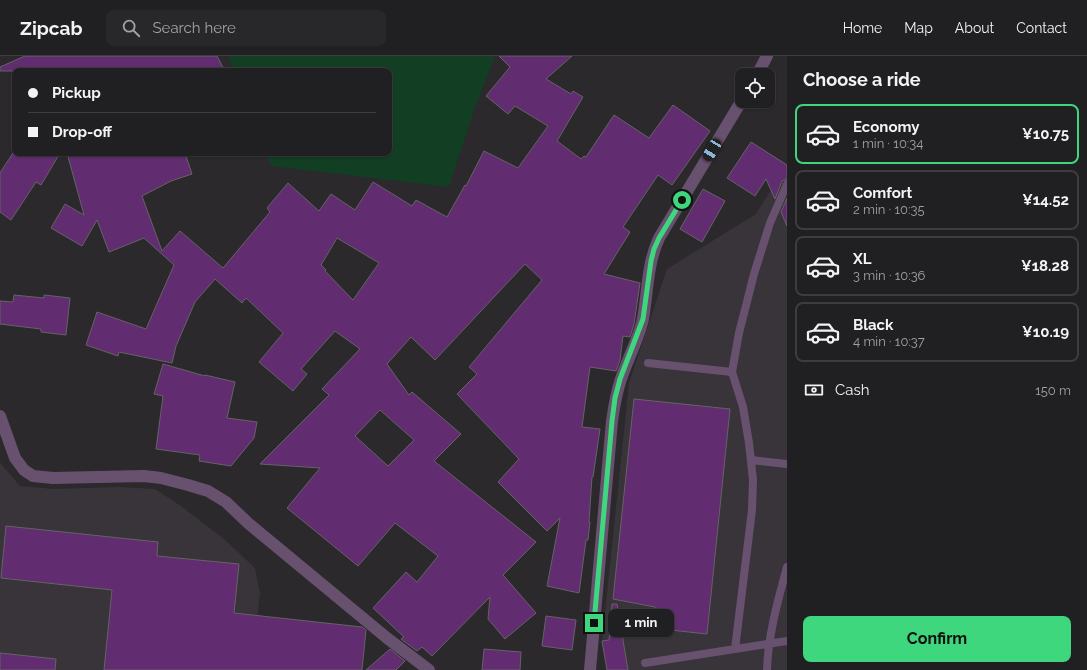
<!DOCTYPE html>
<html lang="en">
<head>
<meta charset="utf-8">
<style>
  body { margin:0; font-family:Raleway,sans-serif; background:#28272a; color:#f1f3f6; height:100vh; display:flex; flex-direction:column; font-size:15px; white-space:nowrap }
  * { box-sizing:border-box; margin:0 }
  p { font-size:13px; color:#a2a2a5 }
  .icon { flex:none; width:22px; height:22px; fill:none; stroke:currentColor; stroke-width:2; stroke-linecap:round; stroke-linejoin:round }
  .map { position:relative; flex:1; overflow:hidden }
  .drawer { display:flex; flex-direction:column; background:#201f21; width:300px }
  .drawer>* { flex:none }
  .banner { position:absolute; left:12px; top:12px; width:380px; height:88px; border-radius:8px; box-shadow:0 1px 3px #0004,0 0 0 1px #3d3d3f; display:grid; align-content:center; height:88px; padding:0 16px; background:#201f21 }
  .controls { position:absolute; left:735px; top:12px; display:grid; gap:8px }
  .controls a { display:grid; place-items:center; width:40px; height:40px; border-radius:8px; background:#201f21; box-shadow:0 1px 3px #0004,0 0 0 1px #3d3d3f; font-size:20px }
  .end { position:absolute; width:18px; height:18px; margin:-9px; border:5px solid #3ed77d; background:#111; box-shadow:0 0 0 2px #111 }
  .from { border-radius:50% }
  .bubble { position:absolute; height:28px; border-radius:8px; background:#201f21; box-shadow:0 1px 3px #0004,0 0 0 1px #3d3d3f; font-size:13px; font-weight:700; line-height:28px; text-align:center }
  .car { position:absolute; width:12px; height:24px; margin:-12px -6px; border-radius:5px; box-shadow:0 0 3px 1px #0007; background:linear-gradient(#222 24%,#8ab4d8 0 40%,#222 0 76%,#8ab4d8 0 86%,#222 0) }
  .banner b { display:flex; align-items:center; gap:14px; height:38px; font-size:15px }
  .banner b+b { border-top:1px solid #3d3d3f }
  .banner i { width:10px; height:10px; background:#f1f3f6 }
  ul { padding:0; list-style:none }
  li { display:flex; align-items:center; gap:12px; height:60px; margin:0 8px 6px; padding:0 8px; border:2px solid #3d3d3f; border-radius:8px }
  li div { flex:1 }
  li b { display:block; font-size:15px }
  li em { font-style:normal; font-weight:700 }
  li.on { border-color:#3ed77d }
  li>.icon { width:36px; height:36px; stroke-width:1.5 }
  h2 { padding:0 16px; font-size:18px; line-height:48px }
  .pay { display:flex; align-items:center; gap:10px; height:44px; padding:0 16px; font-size:15px }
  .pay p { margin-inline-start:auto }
  .cta { display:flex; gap:8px; margin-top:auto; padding:8px 16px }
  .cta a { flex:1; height:46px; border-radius:8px; background:#3ed77d; color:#111; font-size:16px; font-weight:700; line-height:46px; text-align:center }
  header { display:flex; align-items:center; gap:24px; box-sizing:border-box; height:56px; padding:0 20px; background:#201f21; border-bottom:1px solid #3d3d3f }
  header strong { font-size:19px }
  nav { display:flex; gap:22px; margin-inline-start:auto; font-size:14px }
  .search { width:280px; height:36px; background:#28272a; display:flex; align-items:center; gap:10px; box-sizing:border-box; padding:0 14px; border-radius:8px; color:#a2a2a5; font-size:15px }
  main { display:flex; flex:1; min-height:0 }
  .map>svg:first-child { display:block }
</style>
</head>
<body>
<header>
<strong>Zipcab</strong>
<div class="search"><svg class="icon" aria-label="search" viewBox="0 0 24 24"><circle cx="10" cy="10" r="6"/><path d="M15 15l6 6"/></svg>Search here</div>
<nav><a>Home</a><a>Map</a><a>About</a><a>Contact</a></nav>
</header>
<main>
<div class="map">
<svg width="787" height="614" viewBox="0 0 787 614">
  <rect width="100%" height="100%" fill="#2b292c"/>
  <path fill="#39343a" d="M787,108v506h-180l-5,-29 27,-258 38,-114 89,-55z
    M0,405l1,3 19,22 34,3 65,-2 36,2 26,17 44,34 30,28 5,25 -9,77h-251z"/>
  <path fill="#123e23" d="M229,0h266l-21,54 -25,77 -178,-21 -5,-13h123v-82h-155z"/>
  <path fill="#612c70" stroke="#656366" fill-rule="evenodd" d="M25,0h192l8,15h-225v-4z
    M499,0h73l-26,23 25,15 2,-3 10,6 -26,44 24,18 3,-3 2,1 28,-42 35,23 24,-33 37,26 -38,54 -14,-10 -35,52 7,5 -26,42 36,9 -6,41 -4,13 -7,-1 -3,24 -4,11 -26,-4 -8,60 18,2 -7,48h-1l-3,45h1l-2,18h-2l-7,53 -32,-7 13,-68 -13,13 -49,-49 21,-23 -62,-65 20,-20 -8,-7 73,-87 -17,-16 -90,96 -24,-23 -24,27 22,31 3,-3 49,42 -27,27 102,81 -33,33 33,38 -31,26 -17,-20 2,-22 -58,59 -10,-9 -5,4 -16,-12 3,-2 -31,-29 33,-36 11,10 21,-26 -43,-33 -37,43 -71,-58 33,-40 -60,-4 69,-69 -7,-6 38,-40 -25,-18 -34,38 6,5 -14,17 -34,-29 24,-29 -37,-35 -4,5 -27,-24 -20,23 -19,44 -4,17 -53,-11 -1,4 -32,-11 11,-33 49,17 28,-64 -30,-27 -35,14 -12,-32 -15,26 -31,-18 14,-24 19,11 -17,-62h118l7,21 -21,7 -29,15 20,55 18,-20 43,37 47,-56 -3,-4 21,-25 31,28 12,-17 24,16 18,-28 39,24 4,-6 31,17 18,-32 1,1 18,-35 34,17 30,-42 -33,-20 -7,8 -22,-18 24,-29zM337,182l42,25 -26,37 -28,-29 1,-1 -5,-5zM380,354l34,30 -26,26 -33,-30z
    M751,86l36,23v14l-5,2 -7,18 -9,-20 -11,17 -28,-18z
    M13,97h47l-19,32 -5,-3 -25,38 -11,-8v-39z
    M703,133l22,12 -23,41 -22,-13z
    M787,142v28l-6,-14z
    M14,239l30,3v-3l26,3 -4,37 -25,-3v-3l-41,-5v-23l13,1z
    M163,308l42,12v-1l30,7 -8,36 30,4 -3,16 -23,28 -32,-5 1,-6 -44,-6 7,-53 -9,-2z
    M634,343l96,10 -23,225 -55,-6 3,-21 -42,-8z
    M6,470l152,16 -1,14 82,8 -5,49 128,14 4,3 -4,40h-258l8,-80 -111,-12z
    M612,548h5l11,66h-21l-5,-29 7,-1z
    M546,560l30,4 -4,30 -30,-4z
    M390,593l15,12 -9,9h-30z
    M484,593l37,3 -1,18h-38z
    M0,597l56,6 -1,11h-55z"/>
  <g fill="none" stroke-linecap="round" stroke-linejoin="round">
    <path stroke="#68516f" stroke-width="8" d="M648,307l84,9
      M751,404l36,4
      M735,593l17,-139 1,-30 -4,-37 -6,-36 -11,-35 7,-39 15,-59 16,-51 17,-39
      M645,607l142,-22
      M767,614c1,-35 11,-70 20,-103"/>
    <path stroke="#68516f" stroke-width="12" d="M757,19l10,-19
      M0,360l15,42 9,12 9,6 20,2 91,-2 17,2 27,7 20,6 18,11 22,21 139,115 42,32
      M590,614l22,-249c2,-14 4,-28 9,-42 6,-19 18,-41 22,-60 5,-28 4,-55 16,-81l83,-138"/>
  </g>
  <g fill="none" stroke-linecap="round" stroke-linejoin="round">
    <path stroke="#3ed77d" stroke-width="5" d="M594,567l18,-202 3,-23 5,-19 23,-60 8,-58 3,-12 5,-11 23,-38"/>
  </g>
</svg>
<div class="controls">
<a><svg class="icon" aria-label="locate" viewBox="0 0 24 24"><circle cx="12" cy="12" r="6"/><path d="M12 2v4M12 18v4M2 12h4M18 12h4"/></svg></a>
</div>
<i class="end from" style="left:682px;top:144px"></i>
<i class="end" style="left:594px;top:567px"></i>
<div class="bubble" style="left:608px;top:553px;width:66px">1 min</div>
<i class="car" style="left:712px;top:94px;rotate:211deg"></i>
<div class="banner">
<b><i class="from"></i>Pickup</b>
<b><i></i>Drop-off</b>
</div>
</div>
<section class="drawer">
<h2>Choose a ride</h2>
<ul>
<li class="on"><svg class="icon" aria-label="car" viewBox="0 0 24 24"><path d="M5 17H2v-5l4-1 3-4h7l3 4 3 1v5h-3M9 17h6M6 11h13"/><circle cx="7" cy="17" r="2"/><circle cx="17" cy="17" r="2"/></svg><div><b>Economy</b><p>1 min · 10:34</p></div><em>¥10.75</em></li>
<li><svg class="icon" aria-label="car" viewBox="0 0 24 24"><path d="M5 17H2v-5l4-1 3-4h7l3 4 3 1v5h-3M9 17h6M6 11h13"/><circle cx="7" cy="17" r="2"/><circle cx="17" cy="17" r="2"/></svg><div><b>Comfort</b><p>2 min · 10:35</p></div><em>¥14.52</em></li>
<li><svg class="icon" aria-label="car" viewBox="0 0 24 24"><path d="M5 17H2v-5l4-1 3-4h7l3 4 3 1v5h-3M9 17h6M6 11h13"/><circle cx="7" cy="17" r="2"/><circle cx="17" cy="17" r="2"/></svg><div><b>XL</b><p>3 min · 10:36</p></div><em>¥18.28</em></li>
<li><svg class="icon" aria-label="car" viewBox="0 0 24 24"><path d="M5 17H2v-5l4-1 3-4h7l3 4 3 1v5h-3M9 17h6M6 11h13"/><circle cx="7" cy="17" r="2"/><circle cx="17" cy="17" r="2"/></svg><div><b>Black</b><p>4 min · 10:37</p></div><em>¥10.19</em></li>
</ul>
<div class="pay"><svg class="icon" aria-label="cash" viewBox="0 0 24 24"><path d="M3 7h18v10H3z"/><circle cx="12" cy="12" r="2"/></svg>Cash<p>150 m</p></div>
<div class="cta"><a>Confirm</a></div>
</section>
</main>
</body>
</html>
